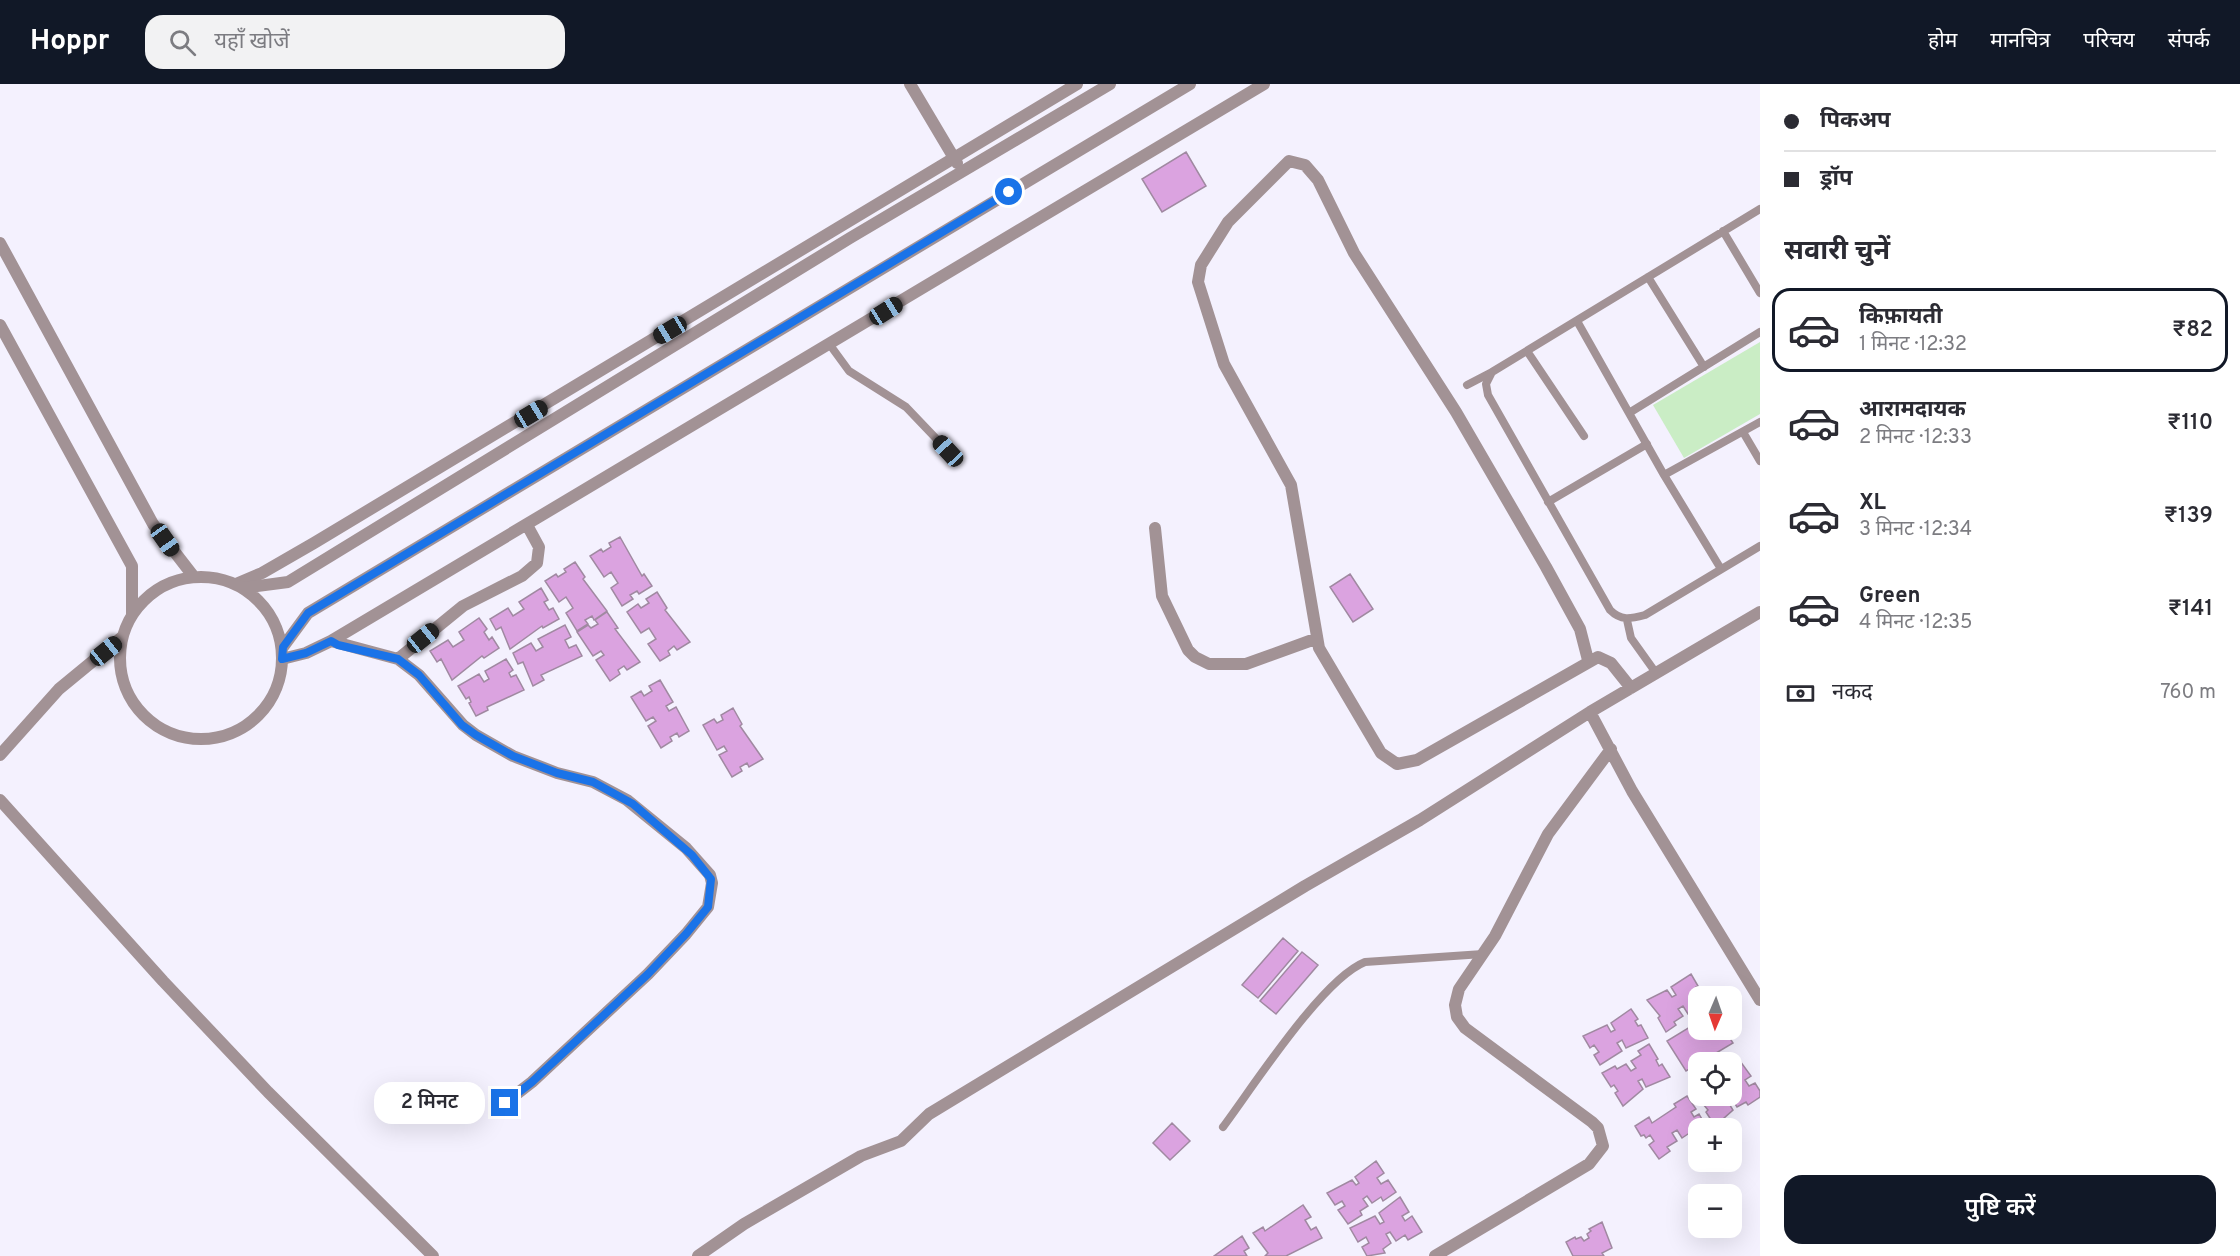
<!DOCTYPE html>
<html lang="hi">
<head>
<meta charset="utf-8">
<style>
  body { margin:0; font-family:Overpass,"Noto Sans Devanagari",sans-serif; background:#f2f2f3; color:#2b2b33; height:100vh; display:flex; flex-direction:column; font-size:22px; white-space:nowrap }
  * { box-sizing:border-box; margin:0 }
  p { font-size:20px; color:#7c7c81 }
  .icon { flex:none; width:33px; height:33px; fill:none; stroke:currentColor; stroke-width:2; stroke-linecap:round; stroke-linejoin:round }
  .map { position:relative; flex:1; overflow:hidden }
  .sheet { display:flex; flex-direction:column; background:#fff; width:480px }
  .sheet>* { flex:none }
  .guide { display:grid; align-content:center; height:132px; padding:0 24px; background:#fff }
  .needle { width:39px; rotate:182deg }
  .tools { position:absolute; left:1688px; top:902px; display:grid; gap:12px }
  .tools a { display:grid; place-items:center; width:54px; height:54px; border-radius:12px; background:#fff; box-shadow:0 6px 24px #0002; font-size:30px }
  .end { position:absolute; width:27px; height:27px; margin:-14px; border:8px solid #1a73e8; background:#fff; box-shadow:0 0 0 3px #fff }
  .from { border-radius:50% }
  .bubble { position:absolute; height:42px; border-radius:18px; background:#fff; box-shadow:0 6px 24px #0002; font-size:20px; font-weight:600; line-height:42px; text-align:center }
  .car { position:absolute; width:18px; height:36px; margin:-18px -9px; border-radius:8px; box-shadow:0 0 4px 2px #0007; background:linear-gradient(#222 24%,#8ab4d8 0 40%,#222 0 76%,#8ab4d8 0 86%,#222 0) }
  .guide b { display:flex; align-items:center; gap:21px; height:57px; font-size:22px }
  .guide b+b { border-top:2px solid #e1e1e2 }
  .guide i { width:15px; height:15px; background:#2b2b33 }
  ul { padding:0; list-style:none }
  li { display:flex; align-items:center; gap:18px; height:84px; margin:0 12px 9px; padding:0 12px; border:3px solid transparent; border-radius:18px }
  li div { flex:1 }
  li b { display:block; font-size:22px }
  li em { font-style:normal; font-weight:600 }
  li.current { border-color:#111827 }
  li>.icon { width:54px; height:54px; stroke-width:1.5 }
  h2 { padding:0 24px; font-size:27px; line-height:72px }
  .pay { display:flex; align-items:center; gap:15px; height:66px; padding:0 24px; font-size:22px }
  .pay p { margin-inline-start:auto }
  .cta { display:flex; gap:12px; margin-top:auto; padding:12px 24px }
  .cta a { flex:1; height:69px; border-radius:18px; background:#111827; color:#fff; font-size:24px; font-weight:600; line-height:69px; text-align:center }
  header { display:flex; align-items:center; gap:36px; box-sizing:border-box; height:84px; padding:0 30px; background:#111827; color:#fff }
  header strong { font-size:28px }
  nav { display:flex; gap:33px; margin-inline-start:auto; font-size:21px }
  .search { width:420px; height:54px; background:#f2f2f3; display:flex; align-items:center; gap:15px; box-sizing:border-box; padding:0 21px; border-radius:18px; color:#7c7c81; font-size:22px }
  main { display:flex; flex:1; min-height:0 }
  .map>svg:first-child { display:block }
</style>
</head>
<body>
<header>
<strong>Hoppr</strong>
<div class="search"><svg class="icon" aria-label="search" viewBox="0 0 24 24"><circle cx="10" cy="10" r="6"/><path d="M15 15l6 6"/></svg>यहाँ खोजें</div>
<nav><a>होम</a><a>मानचित्र</a><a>परिचय</a><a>संपर्क</a></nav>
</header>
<main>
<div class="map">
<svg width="1760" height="1172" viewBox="0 0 1760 1172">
  <rect width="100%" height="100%" fill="#f4f1fe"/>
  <path fill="#caedc5" d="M1760,258v72l-76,44 -31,-53z"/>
  <path fill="#dba3e0" stroke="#a089a1" stroke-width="1.5" d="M1186,68l20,34 -44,26 -20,-33z
    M620,453l22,39 2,-2 8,12 -13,8 -2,-3 -7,4 3,4 -11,7 -11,-18 7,-5 -7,-11 -7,5 -14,-21 11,-7 2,3 8,-5 -2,-4z
    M575,478l10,15 -2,2 24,32 -13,9 -2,-4 -7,4 3,4 -11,7 -11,-18 7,-5 -7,-11 -7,5 -14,-21 11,-7 2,3 8,-5 -2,-3z
    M1350,490l23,35 -20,13 -23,-35z
    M541,504l7,12 -4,2 5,8 4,-2 6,11 -16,9 -1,-2 -32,23 -9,-22 -5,3 -6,-11 18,-11 5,8 11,-7 -5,-7z
    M657,508l10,16 -2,2 25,32 -13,8 -3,-4 -6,5 2,4 -10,6 -12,-17 8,-5 -7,-11 -8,5 -14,-21 11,-8 3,4 8,-5 -3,-4z
    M607,528l11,16 -3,1 25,33 -13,8 -3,-4 -6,4 2,4 -10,7 -14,-21 8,-5 -3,-4 -8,5 -16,-24 11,-7 3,3 7,-4 -3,-4z
    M479,534l8,11 -3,3 5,8 3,-3 7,11 -15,10 -2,-2 -30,24 -11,-21 -4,3 -7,-11 18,-11 5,7 11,-7 -5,-8z
    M565,541l6,12 -6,3 4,8 7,-3 6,11 -41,19 3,5 -11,6 -10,-24 -5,2 -5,-11 18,-10 5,8 7,-4 -5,-8z
    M506,575l7,11 -4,3 2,4 5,-2 8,15 -37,17 1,3 -12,6 -7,-13 2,-1 -2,-5 -3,2 -8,-13 21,-12 5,8 5,-3 -4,-8z
    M660,596l13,22 -7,4 3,5 7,-4 13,24 -10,6 -2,-4 -7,4 2,4 -11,7 -13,-22 8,-5 -3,-4 -7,4 -15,-24 10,-6 3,5 8,-5 -3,-5z
    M733,624l9,16 -2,2 23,33 -14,8 -2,-4 -7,4 2,4 -10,6 -13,-22 8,-4 -3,-5 -7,4 -14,-25 11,-6 3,4 6,-3 -2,-5z
    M1283,854l15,13 -40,47 -16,-13z
    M1302,868l16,13 -42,49 -16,-13z
    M1691,890l7,12 -2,1 8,9h-6v13l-10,5 -5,-8 -5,3 5,7 -9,6 2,3 -10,7 -8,-14 2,-2 -13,-16 20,-10 5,7 4,-2 -5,-8z
    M1631,925l7,10 -3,2 3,5 3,-1 7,13 -22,10 -4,-8 -5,3 5,8 -22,14 -6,-10 5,-3 -5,-7 -4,3 -7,-12 24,-11 4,7 4,-2 -4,-7z
    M1698,938v7h26l9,14 -47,28 -19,-30z
    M1649,960l9,15 -2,1 3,6 3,-2 8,13 -24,10 -4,-8 -4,2 5,8 -20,17 -8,-13 3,-2 -4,-6 -3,2 -9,-14 13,-7 2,3 9,-5 5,7 5,-3 -5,-7 10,-6 -3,-4z
    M1740,977l11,15 -6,4 4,6 6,-3 5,8v6l-12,8 -2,-3 -9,5 -5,-8 -4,3 5,8 -18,16 -9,-14 2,-2 -15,-18 5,-3v6h24l-5,3 2,4 6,-4 -1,-3 12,-3 -2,-4 -3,2v-23z
    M1687,1012l9,13 -5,3 3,5 5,-3 8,14h-9v6l-4,2 -3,-4 -9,6 -5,-8 -5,3 5,8 -10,6 3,4 -11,8 -10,-14 5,-4 -4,-6 -4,3 -2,-3 -3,1 -6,-10 14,-9 3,6 24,-16 -2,-3z
    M1172,1039l18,18 -20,19 -17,-17z
    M1376,1077l8,12 -7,5 4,6 7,-4 8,12 -13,9 -2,-4 -9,6 -5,-7 -4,3 5,7 -8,5 2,4 -14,9 -10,-14 7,-4 -3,-5 -7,4 -8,-12 25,-13 4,5 3,-2 -4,-6z
    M1400,1113l9,15 -7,4 3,5 7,-5 10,16 -14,8 -3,-5 -9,6 -6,-9 -4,2 5,9 -8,6 2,4 -18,3 -5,-9 7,-4 -3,-6 -8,5 -8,-14 25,-12 5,8 4,-2 -5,-9z
    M1303,1121l8,12 -6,3 6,10 5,-3 6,11 -36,18h-21l3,-3 -15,-20 10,-6 2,4z
    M1602,1138l10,26 -10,5 2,3h-31l-7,-14 9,-5 1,2 5,-2 3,4 5,-3 -2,-4 4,-3 -2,-2z
    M1242,1152l7,12 -5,3 3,5h-33z"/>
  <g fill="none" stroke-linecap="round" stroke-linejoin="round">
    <path stroke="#a29295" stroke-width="8" d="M1760,125l-268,163 -6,12 2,11 122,215c11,11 20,9 35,5l115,-69
      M1723,147l37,62
      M1648,193l56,90
      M1577,237l87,154 57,94
      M830,261l19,26 57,36 42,44
      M1527,267l57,85
      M1467,301l25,-13
      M1629,329l131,-81
      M1743,348l17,29
      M1664,391l96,-53
      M1548,418l99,-58
      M1627,536l4,18 25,35
      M1223,1043c30,-40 99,-148 142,-165l118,-8"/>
    <path stroke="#a29295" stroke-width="12" d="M910,0l47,79
      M1155,444l7,68 26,54 7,7 14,7h37l69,-25
      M236,500l26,-11 52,-30 763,-459
      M331,557l67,18 21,16 44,50 13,10 37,21 44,17 36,9 34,18 59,48 24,27 2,8 -4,24 -22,27 -38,40 -116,108 -27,21
      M282,575l24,-6 25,-12 933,-557
      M398,575l65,-53 59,-30 15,-13 2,-16 -12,-22
      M1588,576l-8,-31 -34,-62 -90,-155 -102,-159 -36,-73 -13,-15 -16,-4 -61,61 -27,43 -3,17 26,82 67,121 28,163 62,105 16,11 20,-4 181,-103 13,6 20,25
      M1590,628l42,79 128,209
      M0,671l59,-66 62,-51
      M0,716l163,181 105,111 165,164
      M698,1172l46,-32 117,-68 40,-15 28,-27 376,-228 115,-66 170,-108 170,-100
      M1435,1172l154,-92 14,-18 -5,-18 -6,-6 -127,-94 -8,-11 -2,-12 4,-16 36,-53 53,-102 63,-85"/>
    <path stroke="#a29295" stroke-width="12" d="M0,159l153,281 41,53
      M0,241l132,241v48
      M120 574a81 81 0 1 1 162 0a81 81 0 1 1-162 0Z
      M243,504l45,-6 562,-344 260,-154
      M283,563l25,-34 882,-529"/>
  </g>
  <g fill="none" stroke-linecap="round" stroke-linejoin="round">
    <path stroke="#1a73e8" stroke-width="8" d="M505,1019l27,-21 116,-108 38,-40 22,-27 3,-28 -19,-24 -59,-51 -40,-22 -36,-9 -44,-17 -37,-21 -14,-10 -43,-50 -21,-16 -60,-14 -7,-4 -25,12 -24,6 1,-12 25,-34 701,-421"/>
  </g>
</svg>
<div class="tools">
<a><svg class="needle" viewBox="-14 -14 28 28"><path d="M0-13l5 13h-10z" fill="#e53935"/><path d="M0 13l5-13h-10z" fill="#7c7c81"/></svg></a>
<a><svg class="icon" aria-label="locate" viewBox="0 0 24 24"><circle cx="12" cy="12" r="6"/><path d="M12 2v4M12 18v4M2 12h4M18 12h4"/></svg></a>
<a>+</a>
<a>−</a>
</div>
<i class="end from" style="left:1009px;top:108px"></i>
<i class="end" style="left:505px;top:1019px"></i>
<div class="bubble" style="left:374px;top:998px;width:111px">2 मिनट</div>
<i class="car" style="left:886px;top:227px;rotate:58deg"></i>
<i class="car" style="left:670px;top:246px;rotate:239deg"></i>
<i class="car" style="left:531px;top:330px;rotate:59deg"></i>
<i class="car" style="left:948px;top:367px;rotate:317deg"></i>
<i class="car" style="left:165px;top:456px;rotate:145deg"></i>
<i class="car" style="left:423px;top:554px;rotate:51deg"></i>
<i class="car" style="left:106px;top:567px;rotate:51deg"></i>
</div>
<section class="sheet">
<div class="guide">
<b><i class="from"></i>पिकअप</b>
<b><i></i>ड्रॉप</b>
</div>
<h2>सवारी चुनें</h2>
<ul>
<li class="current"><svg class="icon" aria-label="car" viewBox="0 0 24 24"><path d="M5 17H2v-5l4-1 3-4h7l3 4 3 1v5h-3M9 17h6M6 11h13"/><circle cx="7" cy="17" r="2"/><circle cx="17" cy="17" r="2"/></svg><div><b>किफ़ायती</b><p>1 मिनट · 12:32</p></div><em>₹82</em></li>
<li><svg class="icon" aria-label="car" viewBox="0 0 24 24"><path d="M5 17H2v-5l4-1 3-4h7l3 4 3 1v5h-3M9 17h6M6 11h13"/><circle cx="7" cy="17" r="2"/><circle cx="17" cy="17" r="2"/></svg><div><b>आरामदायक</b><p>2 मिनट · 12:33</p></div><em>₹110</em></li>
<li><svg class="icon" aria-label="car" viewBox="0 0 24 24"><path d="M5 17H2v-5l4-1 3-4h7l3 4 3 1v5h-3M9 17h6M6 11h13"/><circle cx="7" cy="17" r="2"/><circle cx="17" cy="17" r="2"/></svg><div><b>XL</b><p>3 मिनट · 12:34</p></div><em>₹139</em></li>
<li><svg class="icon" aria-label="car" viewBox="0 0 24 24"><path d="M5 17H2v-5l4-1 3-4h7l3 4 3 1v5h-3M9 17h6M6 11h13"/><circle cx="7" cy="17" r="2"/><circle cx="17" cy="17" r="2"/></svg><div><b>Green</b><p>4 मिनट · 12:35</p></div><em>₹141</em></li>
</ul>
<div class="pay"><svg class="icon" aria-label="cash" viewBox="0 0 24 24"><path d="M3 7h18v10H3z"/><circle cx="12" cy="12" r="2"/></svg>नकद<p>760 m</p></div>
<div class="cta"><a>पुष्टि करें</a></div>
</section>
</main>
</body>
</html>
